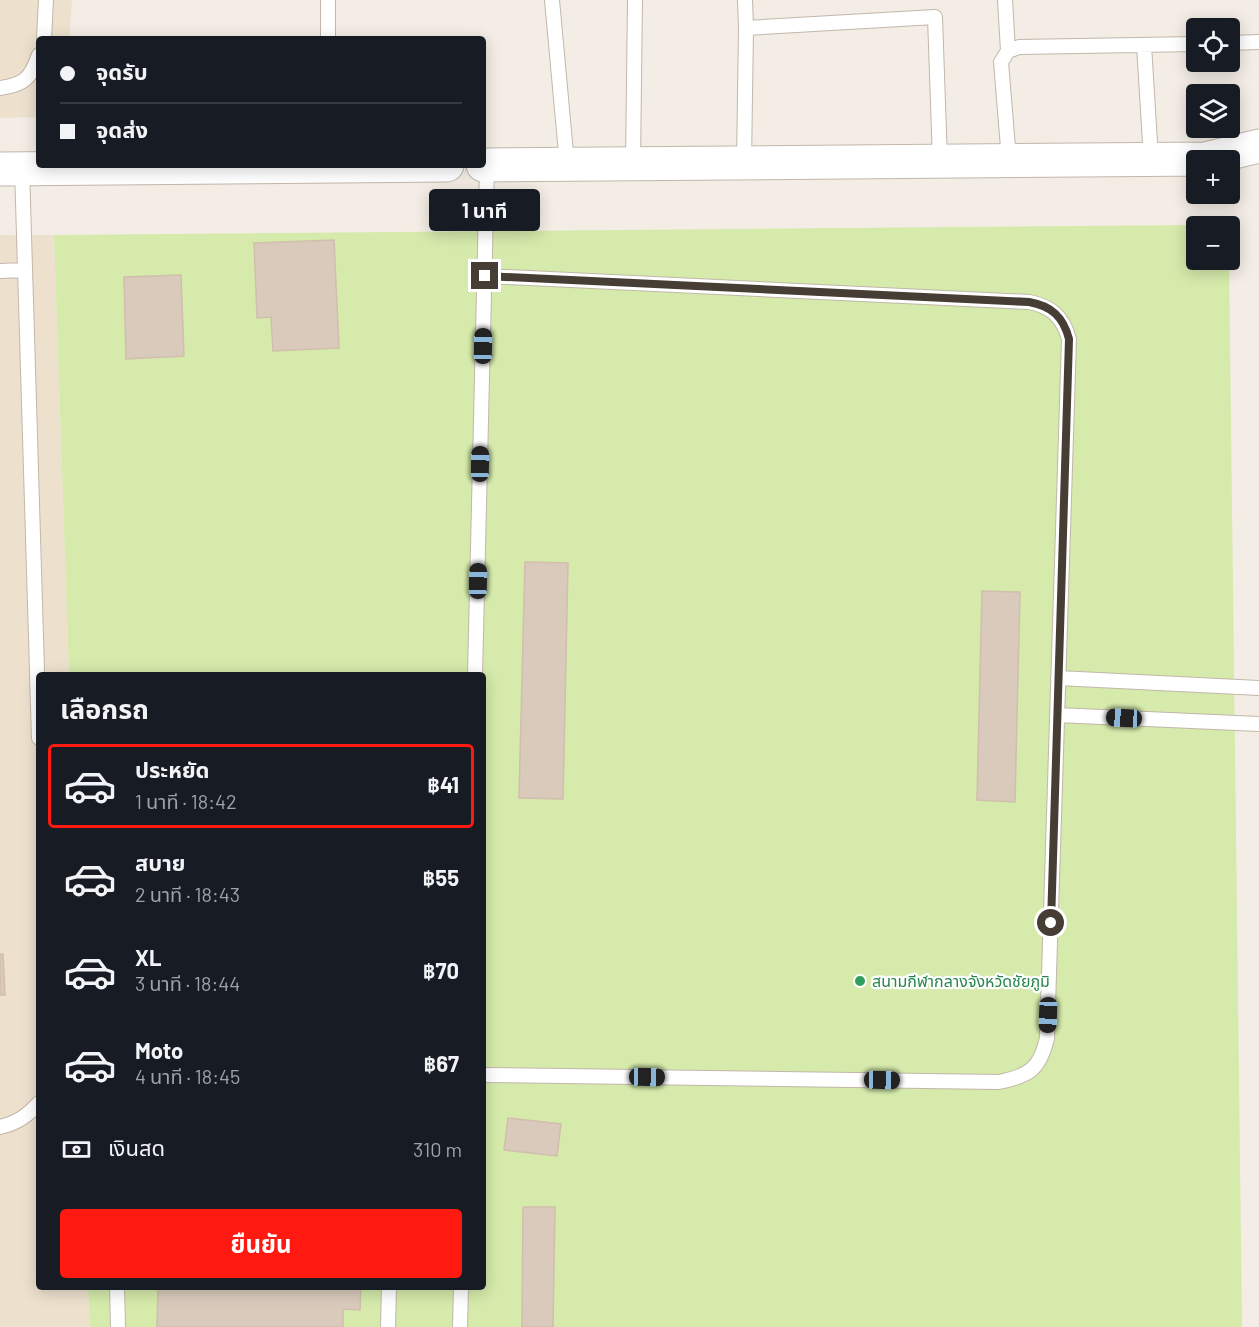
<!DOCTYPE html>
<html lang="th">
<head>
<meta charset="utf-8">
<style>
  body { margin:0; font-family:Barlow,"Noto Sans Thai",sans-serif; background:#242831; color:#f1f3f6; height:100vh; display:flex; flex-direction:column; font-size:22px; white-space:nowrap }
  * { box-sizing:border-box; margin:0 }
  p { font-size:20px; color:#9ea1a6 }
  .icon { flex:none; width:33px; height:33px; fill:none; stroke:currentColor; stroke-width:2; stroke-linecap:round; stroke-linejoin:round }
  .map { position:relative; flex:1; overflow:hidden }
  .side { position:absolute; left:36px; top:672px; width:450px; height:618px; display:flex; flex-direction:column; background:#171b24; border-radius:6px; box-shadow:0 3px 15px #0003 }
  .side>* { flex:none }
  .guide { position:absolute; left:36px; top:36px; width:450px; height:132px; border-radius:6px; box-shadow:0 3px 15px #0003; display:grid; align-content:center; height:132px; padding:0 24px; background:#171b24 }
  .controls { position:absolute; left:1186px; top:18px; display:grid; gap:12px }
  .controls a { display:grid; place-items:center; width:54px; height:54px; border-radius:6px; background:#171b24; box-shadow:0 3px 15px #0003; font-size:30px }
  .end { position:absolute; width:27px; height:27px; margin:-14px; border:8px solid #463d34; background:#fff; box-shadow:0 0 0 3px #fff }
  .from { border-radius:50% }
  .bubble { position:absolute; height:42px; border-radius:6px; background:#171b24; box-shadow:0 3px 15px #0003; font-size:20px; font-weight:700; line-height:42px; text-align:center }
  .car { position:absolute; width:18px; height:36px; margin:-18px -9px; border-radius:8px; box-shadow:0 0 4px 2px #0007; background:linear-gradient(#222 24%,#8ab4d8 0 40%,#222 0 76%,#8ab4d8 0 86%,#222 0) }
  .guide b { display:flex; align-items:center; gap:21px; height:57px; font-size:22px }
  .guide b+b { border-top:2px solid #363941 }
  .guide i { width:15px; height:15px; background:#f1f3f6 }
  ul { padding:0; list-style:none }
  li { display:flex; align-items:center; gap:18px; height:84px; margin:0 12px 9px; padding:0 12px; border:3px solid transparent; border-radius:6px }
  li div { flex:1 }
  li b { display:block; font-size:22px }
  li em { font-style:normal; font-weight:700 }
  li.on { border-color:#ff1910 }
  li>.icon { width:54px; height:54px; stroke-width:1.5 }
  h2 { padding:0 24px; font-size:27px; line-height:72px }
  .pay { display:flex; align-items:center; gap:15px; height:66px; padding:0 24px; font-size:22px }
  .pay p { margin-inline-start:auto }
  .button { display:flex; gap:12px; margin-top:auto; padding:12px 24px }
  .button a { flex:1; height:69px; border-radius:6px; background:#ff1910; color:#fff; font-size:24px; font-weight:700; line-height:69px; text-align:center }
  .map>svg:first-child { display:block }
</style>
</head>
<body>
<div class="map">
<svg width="1259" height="1327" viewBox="0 0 1259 1327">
  <rect width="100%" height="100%" fill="#f3ede5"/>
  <path fill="#ede1ce" d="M0,0h72l-3,39h-30v78l-39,1z
    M0,235h54l15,440h-30v612h49l2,40h-90z"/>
  <path fill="#d5eaab" d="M1200,225l2,1h-5v34h32l13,1067h-1152l-2,-40h395v-612h-414l-15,-440z"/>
  <path fill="#d9cabc" stroke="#d1beac" stroke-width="1.5" d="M334,240l5,108 -66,3 -2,-34 -14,1 -3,-75z
    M181,275l3,81 -58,3 -2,-82z
    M525,562l43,1 -5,236 -44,-1z
    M982,591l38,1 -5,210 -38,-2z
    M0,954h3l2,41h-5z
    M508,1118l53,6 -4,32 -53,-6z
    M523,1207h32l-2,120h-31z
    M158,1287h203l-1,23 -17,-1v18h-186z"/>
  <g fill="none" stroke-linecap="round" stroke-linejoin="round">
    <g stroke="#c2b7aa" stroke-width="16">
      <path id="service" d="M328,0v39
        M552,0l15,164
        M1005,0l3,51
        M746,28l189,-11 5,144
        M44,39l2,-39
        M1230,43l29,-1
        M1144,45l7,114
        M0,88c24,-3 31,-10 39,-33
        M1009,160l-8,-98 7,-11 11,-4 178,-3
        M633,163l2,-163
        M744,163l2,-135 -1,-28
        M22,168l17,570
        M0,271l25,-1
        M475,675l12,-510
        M1058,678l201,10
        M1057,715l202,9
        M483,1075l516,7c30,-6 41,-13 48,-44l22,-699c-6,-22 -18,-33 -40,-37l-544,-26
        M0,1127c17,-4 27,-11 39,-24
        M117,1287l1,40
        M388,1327l1,-40
        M460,1327l1,-40"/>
    </g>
    <g stroke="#c2b7aa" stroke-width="35">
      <path id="tertiary" d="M1205,159l54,-13
        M483,165l722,-6 10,1
        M0,169l447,-4"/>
    </g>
    <use href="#service" stroke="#fff" stroke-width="14"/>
    <use href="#tertiary" stroke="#fff" stroke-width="33"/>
  </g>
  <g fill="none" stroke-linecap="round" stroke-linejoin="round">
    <path stroke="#463d34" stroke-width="8" d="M485,276l544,26c22,4 34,14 40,37l-18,584"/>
  </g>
  <circle fill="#2e9e5b" stroke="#fff" stroke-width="2" cx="860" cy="981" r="6"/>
  <g text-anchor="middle" stroke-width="4.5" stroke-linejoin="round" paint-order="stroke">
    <g font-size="16" fill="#27864d" stroke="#fff" text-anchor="start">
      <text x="872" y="987">สนามกีฬากลางจังหวัดชัยภูมิ</text>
    </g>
  </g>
</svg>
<div class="controls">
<a><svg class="icon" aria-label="locate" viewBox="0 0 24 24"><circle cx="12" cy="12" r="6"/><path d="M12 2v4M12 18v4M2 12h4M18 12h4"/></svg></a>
<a><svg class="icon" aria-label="layers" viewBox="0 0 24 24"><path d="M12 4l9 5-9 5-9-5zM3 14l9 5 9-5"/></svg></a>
<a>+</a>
<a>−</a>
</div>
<i class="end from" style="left:1051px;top:923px"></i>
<i class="end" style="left:485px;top:276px"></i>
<div class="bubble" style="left:429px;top:189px;width:111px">1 นาที</div>
<i class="car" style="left:483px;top:346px;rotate:1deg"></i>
<i class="car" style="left:480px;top:464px;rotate:1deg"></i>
<i class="car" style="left:478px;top:581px;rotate:1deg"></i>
<i class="car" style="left:1124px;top:718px;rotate:273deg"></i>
<i class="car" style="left:1048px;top:1015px;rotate:182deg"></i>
<i class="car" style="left:647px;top:1077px;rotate:91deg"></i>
<i class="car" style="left:882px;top:1080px;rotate:91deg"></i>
<div class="guide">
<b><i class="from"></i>จุดรับ</b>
<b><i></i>จุดส่ง</b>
</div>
<section class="side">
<h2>เลือกรถ</h2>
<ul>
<li class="on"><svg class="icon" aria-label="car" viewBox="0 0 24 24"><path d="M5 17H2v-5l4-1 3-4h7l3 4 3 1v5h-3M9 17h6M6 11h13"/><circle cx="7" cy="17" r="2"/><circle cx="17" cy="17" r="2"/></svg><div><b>ประหยัด</b><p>1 นาที · 18:42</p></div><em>฿41</em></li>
<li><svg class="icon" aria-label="car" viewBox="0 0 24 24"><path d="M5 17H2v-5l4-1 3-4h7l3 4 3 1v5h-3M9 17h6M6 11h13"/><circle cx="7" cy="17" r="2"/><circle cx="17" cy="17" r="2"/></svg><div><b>สบาย</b><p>2 นาที · 18:43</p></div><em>฿55</em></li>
<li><svg class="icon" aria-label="car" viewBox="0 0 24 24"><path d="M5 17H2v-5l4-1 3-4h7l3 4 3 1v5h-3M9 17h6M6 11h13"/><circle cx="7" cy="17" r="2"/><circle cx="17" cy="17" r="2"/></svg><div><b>XL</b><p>3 นาที · 18:44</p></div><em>฿70</em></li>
<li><svg class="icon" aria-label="car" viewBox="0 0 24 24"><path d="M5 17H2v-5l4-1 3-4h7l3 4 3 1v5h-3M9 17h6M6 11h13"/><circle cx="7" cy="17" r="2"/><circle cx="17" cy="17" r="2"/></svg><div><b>Moto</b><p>4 นาที · 18:45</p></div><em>฿67</em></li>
</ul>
<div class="pay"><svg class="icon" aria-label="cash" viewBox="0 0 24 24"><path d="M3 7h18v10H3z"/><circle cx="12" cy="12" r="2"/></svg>เงินสด<p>310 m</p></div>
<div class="button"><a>ยืนยัน</a></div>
</section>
</div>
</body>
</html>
